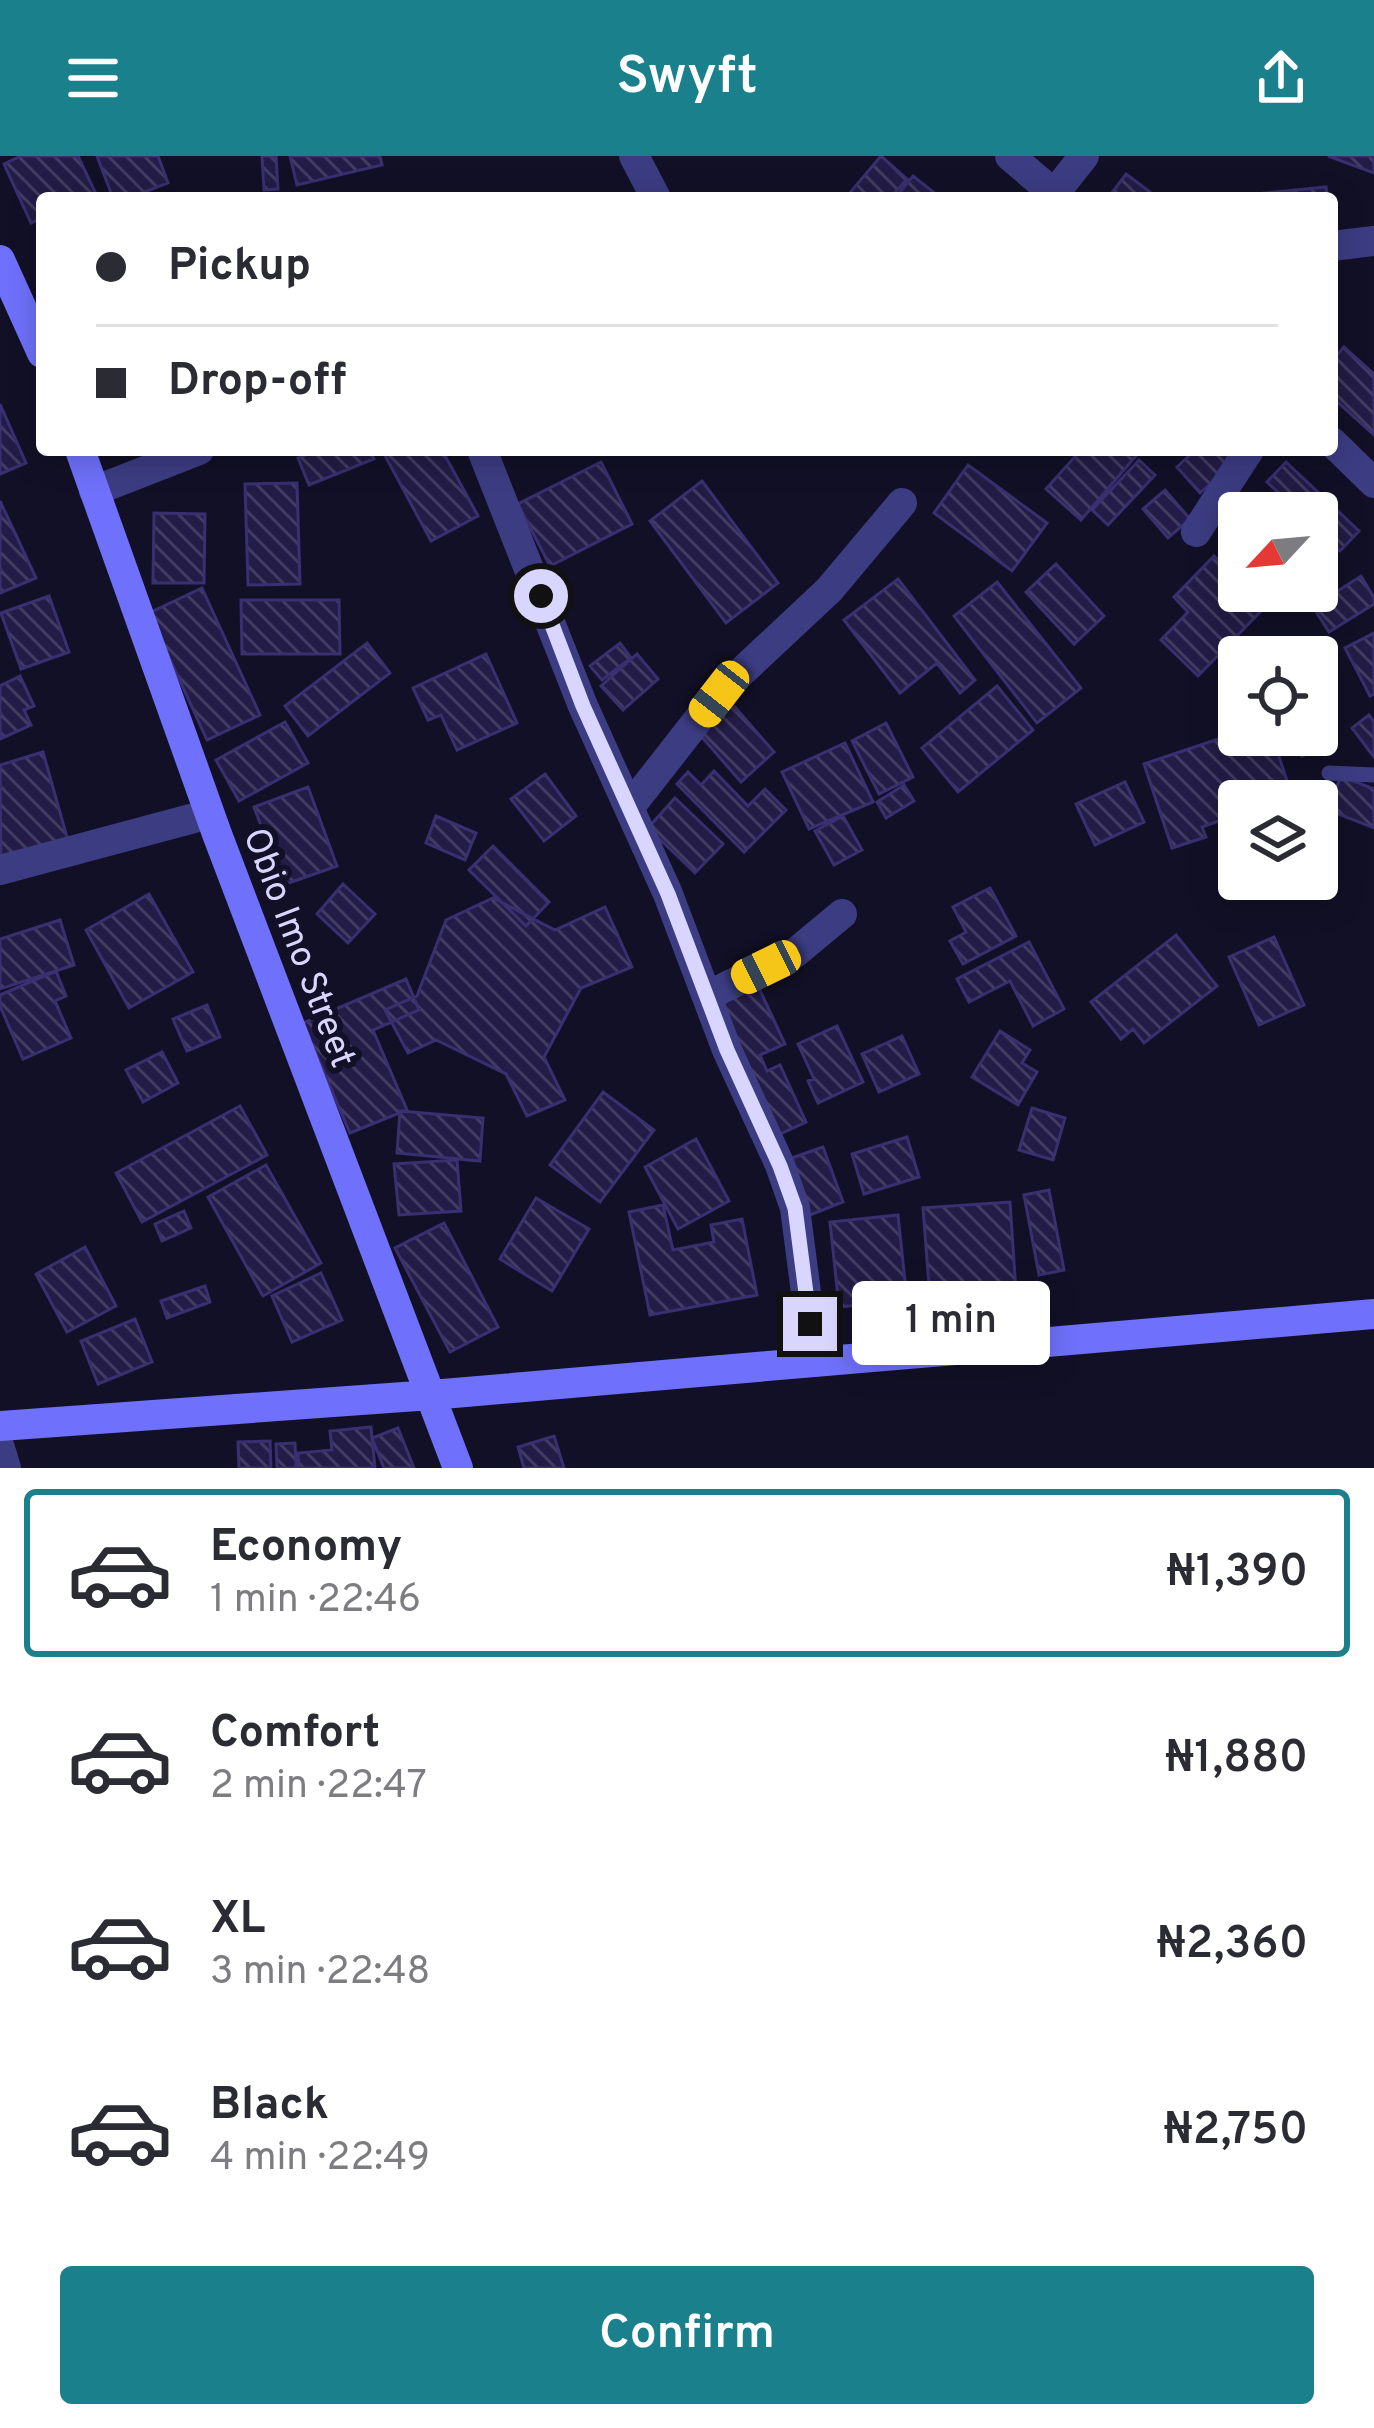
<!DOCTYPE html>
<html lang="en">
<head>
<meta charset="utf-8">
<style>
  body { margin:0; font-family:Overpass,sans-serif; background:#f7f7f7; color:#2b2b33; height:100vh; display:flex; flex-direction:column; font-size:45px; white-space:nowrap }
  * { box-sizing:border-box; margin:0 }
  p { font-size:39px; color:#7c7c81 }
  .icon { flex:none; width:66px; height:66px; fill:none; stroke:currentColor; stroke-width:2; stroke-linecap:round; stroke-linejoin:round }
  .map { position:relative; height:1312px; overflow:hidden }
  .panel { display:flex; flex-direction:column; background:#fff; flex:1 }
  .panel>* { flex:none }
  .top-card { position:absolute; left:36px; top:36px; width:1302px; height:264px; border-radius:12px; box-shadow:0 6px 30px #0003; display:grid; align-content:center; height:264px; padding:0 60px; background:#fff }
  .needle { width:78px; rotate:244deg }
  .buttons { position:absolute; left:1218px; top:336px; display:grid; gap:24px }
  .buttons a { display:grid; place-items:center; width:120px; height:120px; border-radius:12px; background:#fff; box-shadow:0 6px 30px #0003; font-size:60px }
  .end { position:absolute; width:54px; height:54px; margin:-27px; border:15px solid #d8d5fe; background:#111; box-shadow:0 0 0 6px #111 }
  .from { border-radius:50% }
  .bubble { position:absolute; height:84px; border-radius:12px; background:#fff; box-shadow:0 6px 30px #0003; font-size:39px; font-weight:600; line-height:84px; text-align:center }
  .car { position:absolute; width:36px; height:72px; margin:-36px -18px; border-radius:15px; box-shadow:0 0 9px 3px #0007; background:linear-gradient(#f5c518 24%,#345 0 40%,#f5c518 0 76%,#345 0 86%,#f5c518 0) }
  .top-card b { display:flex; align-items:center; gap:42px; height:114px; font-size:45px }
  .top-card b+b { border-top:3px solid #e1e1e2 }
  .top-card i { width:30px; height:30px; background:#2b2b33 }
  ul { padding:21px 0 0; list-style:none }
  li { display:flex; align-items:center; gap:36px; height:168px; margin:0 24px 18px; padding:0 36px; border:6px solid transparent; border-radius:12px }
  li div { flex:1 }
  li b { display:block; font-size:45px }
  li em { font-style:normal; font-weight:600 }
  li.current { border-color:#1a818c }
  li>.icon { width:108px; height:108px; stroke-width:1.5 }
  .primary-button { display:flex; gap:24px; margin-top:auto; padding:24px 60px }
  .primary-button a { flex:1; height:138px; border-radius:12px; background:#1a818c; color:#fff; font-size:48px; font-weight:600; line-height:138px; text-align:center }
  header { display:flex; justify-content:space-between; align-items:center; height:156px; padding:0 60px; background:#1a818c; color:#fff; font-size:54px; font-weight:600 }
  .map>svg:first-child { display:block }
</style>
</head>
<body>
<header><svg class="icon" aria-label="menu" viewBox="0 0 24 24"><path d="M4 6h16M4 12h16M4 18h16"/></svg>Swyft<svg class="icon" aria-label="share" viewBox="0 0 24 24"><path d="M12 15V3M7 8l5-5 5 5M5 13v7h14v-7"/></svg></header>
<div class="map">
<svg width="1374" height="1312" viewBox="0 0 1374 1312">
  <defs>
    <pattern id="building-back-hatch" width="6" height="6" patternUnits="userSpaceOnUse" patternTransform="scale(3)"><rect width="6" height="6" fill="#231c46"/><path d="M-1 5l2 2M0 0l6 6M5-1l2 2" fill="none" stroke="#423c62"/></pattern>
  </defs>
  <rect width="100%" height="100%" fill="#121026"/>
  <path fill="url(#building-back-hatch)" stroke="#392f71" stroke-width="3" d="M21,0h57l18,38 -10,4h-44v20l-11,5 -27,-59z
    M97,0h61l10,27 -39,15h-16z
    M262,0h14l2,33 -14,1z
    M290,0h90l2,9 -85,20z
    M881,0l26,23 -17,19h-38l-4,-3z
    M1328,0h46v17z
    M1126,18l32,24h-50z
    M913,20l28,22h-46z
    M1326,31l1,11h-71l-1,-4z
    M1344,191l30,27v61l-42,-38v-36z
    M0,248l26,59 -26,11z
    M317,294h53l4,9 -65,26 -11,-27z
    M382,294h60l36,66 -47,25z
    M1081,294h60l-60,70 -35,-31z
    M1195,294h53l-48,43 -23,-26z
    M1139,304l16,15 -47,50 -16,-15z
    M601,306l31,62 -82,42 -32,-62z
    M1286,306l73,69 -19,20 -23,-22v-16h-17l-33,-31z
    M968,309l79,58 -35,48 -78,-58z
    M702,325l76,102 -52,40 -76,-102z
    M297,327l3,101 -52,1 -3,-101z
    M1165,334l25,29 -22,19 -25,-29z
    M0,345l36,77 -36,15z
    M154,357l51,1 -1,69h-51z
    M1214,400l25,25v10h11l16,15 -68,70 -37,-36 27,-28 -14,-15z
    M1056,408l48,52 -30,28 -48,-52z
    M1361,420l13,22v6l-45,28 -16,-25z
    M898,423l77,101 -15,13 -23,-30 -37,30 -56,-73z
    M997,426l84,106 -44,35 -83,-107z
    M202,432l58,127 -53,25 -58,-127z
    M49,440l20,56 -48,17 -20,-56z
    M241,444h98l1,54h-98z
    M1374,477v61l-4,2 -25,-48z
    M367,487l23,30 -82,63 -23,-30z
    M620,487l11,15 -29,22 -12,-14z
    M486,498l31,69 -60,27 -16,-35 -13,5 -15,-32z
    M637,498l21,25 -35,31 -22,-24z
    M20,520l14,30 -10,4 7,15 -31,14v-53z
    M997,530l36,44 -75,62 -36,-44z
    M728,543l46,53 -33,30 -47,-54z
    M1369,559l5,7v35l-22,-29z
    M285,566l23,41 -69,38 -23,-41z
    M886,567l27,54 -34,17 -27,-53z
    M1317,568l10,22 -25,10 -9,-21h24z
    M1239,576v3h33l20,61 -15,5h-38v13l-37,13 4,10 -34,11 -28,-84z
    M845,587l28,59 -64,27 -27,-57z
    M43,596l29,103 -71,20 -1,-110z
    M714,615l34,35 17,-17 21,21 -42,42 -67,-68 11,-12 13,13z
    M545,618l31,42 -32,25 -33,-42z
    M1341,620l33,13v39l-46,-18z
    M1125,626l19,40 -49,23 -19,-41z
    M904,629l10,16 -28,17 -9,-16z
    M308,631l29,79 -54,19 -29,-78z
    M675,642l48,46 -28,29 -47,-45z
    M436,660l40,17 -11,27 -39,-17z
    M843,660l19,34 -28,15 -19,-34z
    M493,690l56,56 -23,24 -57,-56z
    M343,728l32,30 -27,29 -31,-29z
    M990,732l26,48 -53,28 -13,-23 16,-9 -13,-25z
    M149,738l44,78 -64,36 -43,-78z
    M493,742l62,32 50,-23 27,60 -51,21 -37,69 21,43 -38,16 -21,-42 -70,-34 -28,13 -23,-43 32,-14 29,-76z
    M60,764l14,45 -74,24v-50z
    M1176,779l41,51 -73,57 -11,-14 -12,10 -30,-37z
    M1274,781l30,68 -45,20 -30,-68z
    M1029,786l35,67 -31,17 -23,-45 -41,21 -12,-23z
    M56,815l10,25 -11,5 16,37 -48,21 -23,-53v-11z
    M406,823l13,31 -46,20 34,80 -57,23 -47,-110z
    M758,830l27,58 -25,11 7,16 13,-6 26,57 -28,13 -59,-131z
    M207,849l13,32 -33,14 -14,-32z
    M837,870l26,56 -45,21 -10,-22 6,-2 -16,-35z
    M1000,875l30,19 -8,13 15,9 -19,33 -46,-28z
    M902,880l17,38 -40,18 -17,-38z
    M162,896l16,31 -35,19 -17,-32z
    M603,936l51,38 -54,72 -50,-37z
    M240,950l27,49 -125,67 -26,-49z
    M1032,952l33,10 -12,42 -34,-10z
    M400,955l83,7 -3,43 -83,-8z
    M907,981l12,40 -55,17 -12,-40z
    M696,983l33,62 -51,28 -33,-62z
    M823,991l20,55 -33,13 -21,-56z
    M457,1004l4,51 -62,4 -5,-51z
    M266,1009l55,98 -58,33 -55,-99z
    M1049,1034l15,80 -25,5 -15,-80z
    M536,1042l53,31 -37,62 -52,-32z
    M1010,1046l6,90 -86,7 -7,-91z
    M663,1049l10,45 41,-8 -3,-17 31,-6 15,76 -107,20 -21,-103z
    M184,1055l7,17 -29,13 -7,-17z
    M898,1059l9,85 -68,7 -9,-85z
    M444,1067l54,104 -48,25 -55,-104z
    M85,1091l31,59 -49,26 -31,-58z
    M321,1117l21,47 -50,22 -20,-46z
    M205,1130l5,16 -43,16 -6,-17z
    M135,1163l17,43 -54,22 -17,-43z
    M371,1271l4,41h-76l-1,-15 34,-3 -2,-19z
    M398,1272l16,40h-30l-12,-30z
    M554,1280l10,32h-40l-6,-21z
    M270,1285l1,27h-32l-1,-26z
    M295,1287l1,25h-19l-1,-24z"/>
  <g fill="none" stroke-linecap="round" stroke-linejoin="round">
    <path stroke="#3c3c83" stroke-width="15" d="M1329,617l45,2"/>
    <path stroke="#3c3c83" stroke-width="30" d="M634,0l22,42
      M1010,0l49,42
      M1054,38l30,-38
      M1332,90l42,-5
      M1332,286l42,41
      M482,294l101,256 85,188 59,156 53,115 15,43 20,154
      M94,335l105,-41
      M1196,376l53,-82
      M629,652l90,-115 110,-103 73,-87
      M0,714l209,-56
      M707,840l88,-43 47,-39
      M0,1292l6,20"/>
    <path stroke="#6f71fc" stroke-width="30" d="M0,104l42,93
      M80,294l137,384 241,634
      M0,1270l431,-31 943,-81"/>
  </g>
  <g fill="none" stroke-linecap="round" stroke-linejoin="round">
    <path stroke="#d8d5fe" stroke-width="15" d="M541,440l42,110 85,188 59,156 53,116 15,42 15,116"/>
  </g>
  <g text-anchor="middle" stroke-width="12" stroke-linejoin="round" paint-order="stroke">
    <g font-size="36" fill="#d8d5fe" stroke="#121026">
      <text transform="translate(301 791) rotate(69)" y="13">Obio Imo Street</text>
    </g>
  </g>
</svg>
<div class="buttons">
<a><svg class="needle" viewBox="-14 -14 28 28"><path d="M0-13l5 13h-10z" fill="#e53935"/><path d="M0 13l5-13h-10z" fill="#7c7c81"/></svg></a>
<a><svg class="icon" aria-label="locate" viewBox="0 0 24 24"><circle cx="12" cy="12" r="6"/><path d="M12 2v4M12 18v4M2 12h4M18 12h4"/></svg></a>
<a><svg class="icon" aria-label="layers" viewBox="0 0 24 24"><path d="M12 4l9 5-9 5-9-5zM3 14l9 5 9-5"/></svg></a>
</div>
<i class="end from" style="left:541px;top:440px"></i>
<i class="end" style="left:810px;top:1168px"></i>
<div class="bubble" style="left:852px;top:1125px;width:198px">1 min</div>
<i class="car" style="left:719px;top:538px;rotate:218deg"></i>
<i class="car" style="left:766px;top:811px;rotate:244deg"></i>
<div class="top-card">
<b><i class="from"></i>Pickup</b>
<b><i></i>Drop-off</b>
</div>
</div>
<section class="panel">
<ul>
<li class="current"><svg class="icon" aria-label="car" viewBox="0 0 24 24"><path d="M5 17H2v-5l4-1 3-4h7l3 4 3 1v5h-3M9 17h6M6 11h13"/><circle cx="7" cy="17" r="2"/><circle cx="17" cy="17" r="2"/></svg><div><b>Economy</b><p>1 min · 22:46</p></div><em>₦1,390</em></li>
<li><svg class="icon" aria-label="car" viewBox="0 0 24 24"><path d="M5 17H2v-5l4-1 3-4h7l3 4 3 1v5h-3M9 17h6M6 11h13"/><circle cx="7" cy="17" r="2"/><circle cx="17" cy="17" r="2"/></svg><div><b>Comfort</b><p>2 min · 22:47</p></div><em>₦1,880</em></li>
<li><svg class="icon" aria-label="car" viewBox="0 0 24 24"><path d="M5 17H2v-5l4-1 3-4h7l3 4 3 1v5h-3M9 17h6M6 11h13"/><circle cx="7" cy="17" r="2"/><circle cx="17" cy="17" r="2"/></svg><div><b>XL</b><p>3 min · 22:48</p></div><em>₦2,360</em></li>
<li><svg class="icon" aria-label="car" viewBox="0 0 24 24"><path d="M5 17H2v-5l4-1 3-4h7l3 4 3 1v5h-3M9 17h6M6 11h13"/><circle cx="7" cy="17" r="2"/><circle cx="17" cy="17" r="2"/></svg><div><b>Black</b><p>4 min · 22:49</p></div><em>₦2,750</em></li>
</ul>
<div class="primary-button"><a>Confirm</a></div>
</section>
</body>
</html>
